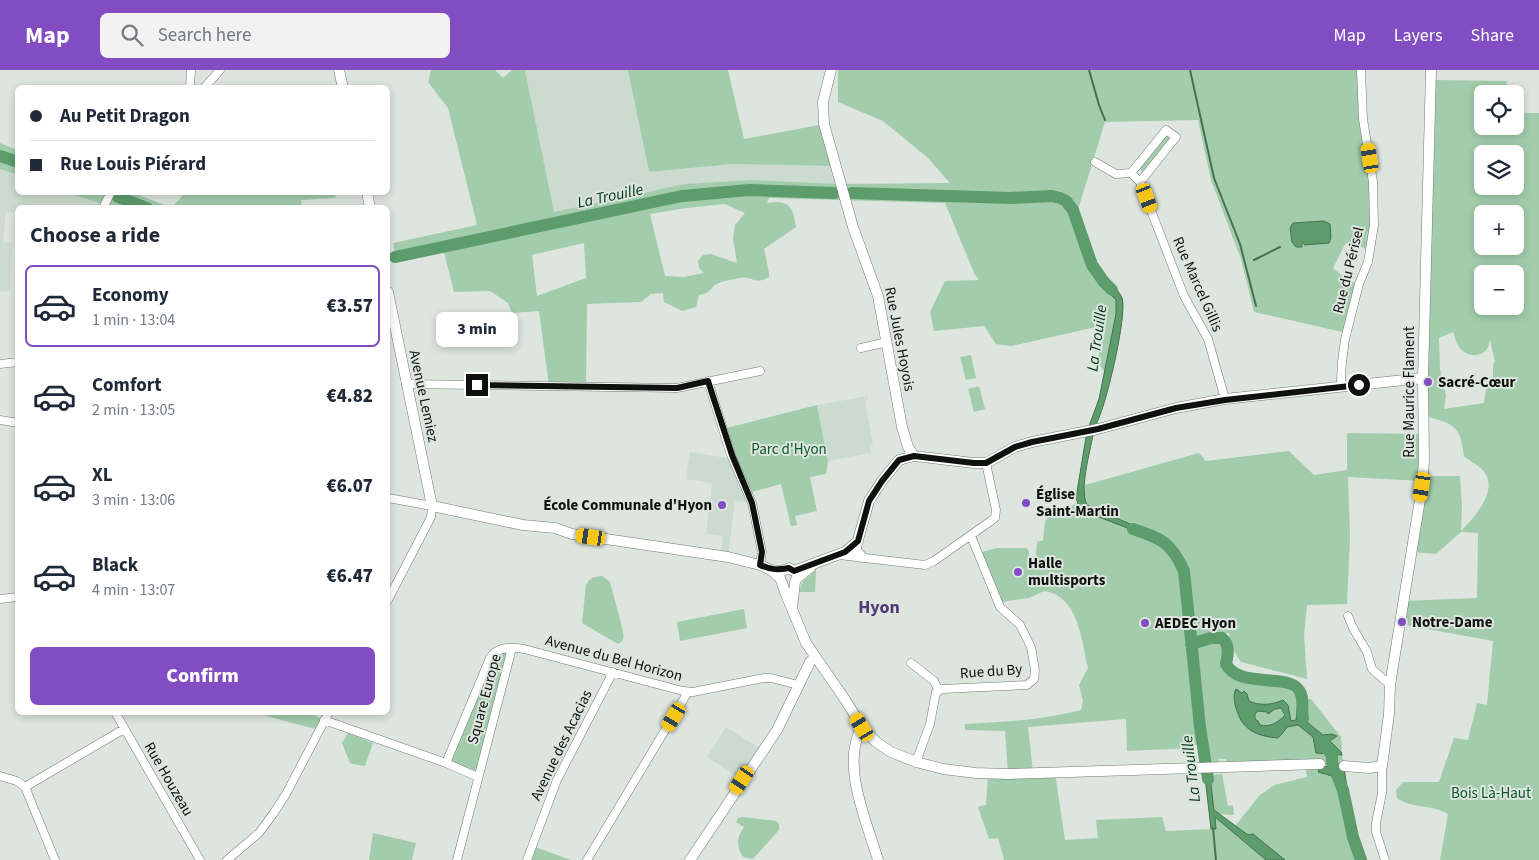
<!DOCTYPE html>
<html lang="en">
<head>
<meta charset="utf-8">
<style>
  body { margin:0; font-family:"Source Sans 3",sans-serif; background:#f2f2f3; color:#1f2937; height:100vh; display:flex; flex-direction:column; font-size:19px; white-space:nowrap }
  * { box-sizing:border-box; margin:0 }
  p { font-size:16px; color:#747a83 }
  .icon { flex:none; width:28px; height:28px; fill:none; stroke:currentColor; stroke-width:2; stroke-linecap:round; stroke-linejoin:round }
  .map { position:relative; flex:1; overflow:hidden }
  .sheet { position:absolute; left:15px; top:135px; width:375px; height:510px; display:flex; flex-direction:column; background:#fff; border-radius:8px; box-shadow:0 2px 8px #0003 }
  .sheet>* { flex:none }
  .banner { position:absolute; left:15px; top:15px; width:375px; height:110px; border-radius:8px; box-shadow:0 2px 8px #0003; display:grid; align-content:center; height:110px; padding:0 15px; background:#fff }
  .controls { position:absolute; left:1474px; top:15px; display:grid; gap:10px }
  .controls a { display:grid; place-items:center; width:50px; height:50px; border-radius:8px; background:#fff; box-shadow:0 2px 8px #0003; font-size:25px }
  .end { position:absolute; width:22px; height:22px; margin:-11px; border:6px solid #0f110f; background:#fff; box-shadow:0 0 0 2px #fff }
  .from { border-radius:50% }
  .bubble { position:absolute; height:35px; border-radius:8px; background:#fff; box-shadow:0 2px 8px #0003; font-size:16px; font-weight:800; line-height:35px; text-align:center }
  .car { position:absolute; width:15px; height:30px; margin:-15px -8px; border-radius:6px; box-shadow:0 0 4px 1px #0007; background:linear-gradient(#f5c518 24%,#345 0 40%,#f5c518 0 76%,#345 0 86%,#f5c518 0) }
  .banner b { display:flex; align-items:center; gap:18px; height:48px; font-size:19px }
  .banner b+b { border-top:1px solid #e0e1e3 }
  .banner i { width:12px; height:12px; background:#1f2937 }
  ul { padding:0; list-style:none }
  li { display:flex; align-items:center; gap:15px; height:82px; margin:0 10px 8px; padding:0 5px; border:2px solid transparent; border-radius:8px }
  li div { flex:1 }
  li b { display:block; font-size:19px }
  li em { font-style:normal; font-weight:800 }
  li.active { border-color:#824cc3 }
  li>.icon { width:45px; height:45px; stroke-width:1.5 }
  h2 { padding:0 15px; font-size:22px; line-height:60px }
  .button { display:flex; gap:10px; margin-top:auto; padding:10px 15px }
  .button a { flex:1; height:58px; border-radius:8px; background:#824cc3; color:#fff; font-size:20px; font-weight:800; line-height:58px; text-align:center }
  header { display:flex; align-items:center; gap:30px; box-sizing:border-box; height:70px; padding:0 25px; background:#824cc3; color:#fff }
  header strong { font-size:24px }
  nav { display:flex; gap:28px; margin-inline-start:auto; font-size:18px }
  .search { width:350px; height:45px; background:#f2f2f3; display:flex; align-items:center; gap:12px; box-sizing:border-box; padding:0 18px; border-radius:8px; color:#747a83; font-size:19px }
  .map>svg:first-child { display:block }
</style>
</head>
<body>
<header>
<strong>Map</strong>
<div class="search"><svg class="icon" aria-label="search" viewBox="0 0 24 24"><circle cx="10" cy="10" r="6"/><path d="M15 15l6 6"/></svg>Search here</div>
<nav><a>Map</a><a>Layers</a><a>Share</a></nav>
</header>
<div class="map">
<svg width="1539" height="790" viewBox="0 0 1539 790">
  <rect width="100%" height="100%" fill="#dde5de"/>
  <path fill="#ccdbcf" d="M525,0h103l21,102 84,-8 102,2 5,18 -89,-4 -65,4 -132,28z
    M0,99l17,6 1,17 50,1 36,12 -1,3h-85l-1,5 -11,-1 -3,30 9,1 -2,48 -10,1z
    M867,326l1,4 -3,1 8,43 -3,1 1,8 -43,8 -11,-56z
    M690,382l43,7 19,44 -17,-2 -7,56 -8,-1 3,-20 -17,-2 6,-51 -26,-4z
    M726,657l37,23 -21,30 -35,-23z"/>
  <path fill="#a2ccac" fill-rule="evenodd" d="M431,0h64l8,8 9,-8h13l29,142 131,-28 66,-4 89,4 110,-1 -22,-25 -45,-37 -45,-19v-32h523l12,111 -3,70 -19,-9 -6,2 -12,24 15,13 11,3 -12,49 -93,-21 -13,-53 -30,-79 -13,-60 -93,2 -29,94 16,49h-3l8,15 19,20v14l-11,58c-12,-13 -4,-24 0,-40l-9,-5 -85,19 -15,-2 -12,-18 -50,5 -4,-19 15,-31 34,-1 -4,-5 -30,-72 -176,-5 -2,5c22,-3 26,3 29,24l-32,22 5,24v4c-15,9 -16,-2 -30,1 -7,2 -14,2 -20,5 -9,3 -6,10 -20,12l-3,12 -14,4 -18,-9 -1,-9 -12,1 -10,8 -54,2 -1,82h-37l-10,-75 -27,2 -4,-10 -18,-12 -36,1 -10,-40 -47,11 -4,-20 84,-18 -29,-117 -20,-26zM725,134l20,9 -10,12 -2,13 4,25 -26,-9 -8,1 -5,6 1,7 5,5 -20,4 -19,-1 -15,-62 36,-6zM584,173l2,35 -49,18 -5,-41z
    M628,0h100l16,69 80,-15 11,42 -102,-2 -84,8z
    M1431,10l76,1 1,13h-26v32h33v-13h24v747h-99l8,-46c-16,-10 -36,-5 -51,-16l-1,-8 7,-8h36l15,-44 14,2 9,-37 10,2 6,-64 -93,-17 4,-23 73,-3 1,-65 -17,-1 -25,22 -25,-2 11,-71 -74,-4 2,60 -3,67 -40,1 -3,30 3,44 -66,-17c-7,-10 -10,-17 -12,-29l-18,1 -17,6 -8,-12 2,40 9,77h-4v3l-66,3 -1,-32 -98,8 5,46h22l10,67 33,-2 -2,-18 66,-3 4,14 49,-2v-12l51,43h-262l-6,-22 -9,1 -11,-32 8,-2 2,-32h20l-3,-42 -40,-1v-6c41,-2 78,-4 116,-14l2,-9 -4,-16 9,-17c-6,-27 -10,-73 -44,-77l-15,7 -22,3 -7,3 -18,-52 15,-4h29l3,3v5h7l1,-14 6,-2 2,-19 3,-3 27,-14 5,-2 3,5 30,11 -27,-13 -2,-10 1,-10 114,-32 7,8 83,-10 25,24 33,-5v-37l75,1zM1482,84h33v32h-33zM1482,144h33v32h-33zM1482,204h33v32h-33zM1453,262c2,5 3,12 7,16 6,9 23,10 28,-1 1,-2 1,-5 2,-7l5,22 -2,2v14l-7,11 -2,14 -40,6 2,-14 -6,-26 -1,-31zM1429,347c26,8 31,8 35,39 6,6 16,9 21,17 13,19 -12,46 -24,58l1,-24 -2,-31h-31z
    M1166,66l5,3 -26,33 -4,-1 -1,-3z
    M0,73l17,7v25l-17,-6z
    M334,122l2,6 -35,2 1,7h-130l13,-14z
    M68,123h65l37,14h-59z
    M971,285l5,23 -10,2 -6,-23z
    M979,316l6,23 -11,3 -6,-23z
    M817,335l11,56 -2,13 -16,3 7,34 -22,5 2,9 -6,1 -10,-42 -33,9 -25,-64z
    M816,500l-1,22h-16l4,-11z
    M602,506l8,6 13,49c1,7 1,10 -5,13l-36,-21 4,-38c4,-8 8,-8 16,-9z
    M744,539l3,19 -67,13 -3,-19z
    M1219,569l5,3 2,6 -2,15 9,15c22,3 52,1 65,21h13l30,38 2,27 -23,-1 -93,1 -1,-5h-7v6l-11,-2 -12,-118z
    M506,578l4,7 -32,122 -32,-14 46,-109z
    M255,643h54l15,7 -5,10z
    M348,663l25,10 -8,23 -12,-2 -3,-1 -8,-20z
    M1310,699l7,1 1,2 14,4 6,7 19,77h-72l-32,-25h-5l-13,-9 24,-30 15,-11 33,-8 -1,-7z
    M1222,704l6,32 5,-1 1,10 -15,-1 -5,-4 -4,-35z
    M742,747l34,4 3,3v6l-26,29 -10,-2c-7,-12 -7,-18 1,-30l-8,-5 2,-4z
    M373,763l43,10 -4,17h-43z
    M535,777l36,13h-41z"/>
  <path fill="#5c9c6d" stroke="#457251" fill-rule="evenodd" d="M1324,151l6,3 1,14 -2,5 -24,2 -3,-3v5h-6l-4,-5 -2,-14 3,-5z
    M1105,207c5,6 14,13 17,21 6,15 -17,114 -27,128h-6l10,-27 17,-85v-14l-19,-20z
    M1093,365c-3,17 -14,55 -6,70l61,27 -2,3 -63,-24 -4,-4 -3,-9 10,-61z
    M1236,619l6,4 2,-2 3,3 2,7c11,5 23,4 34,-1l5,5 3,16 5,-1 2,-18h7l2,20 16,13 9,-1 5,2 -7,5 11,11 1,3 -26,-2 -3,-16 -15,-12 -11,2 -5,7 -4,4c-22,-2 -36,-8 -42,-30 -2,-7 -3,-13 0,-19zM1281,638l4,7c-6,7 -16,13 -25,10l-2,-4 -3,-2v-5l3,-3 9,1 1,2 7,-5z
    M1319,696l25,2 7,44 -5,4 -8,-33 -6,-7 -14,-4z
    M1204,698h5l5,42 34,25 5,-1 32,26h-19l-51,-43 1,12h-5z"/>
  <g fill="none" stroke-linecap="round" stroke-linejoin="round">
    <path stroke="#457251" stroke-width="2" d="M1089,0l10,35 6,15
      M1190,0l24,108 26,66 16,62
      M1254,190l26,-13
      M1213,758l3,32"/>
    <path stroke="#5c9c6d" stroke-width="12" d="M0,86l18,6
      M852,123l158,5 42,-2 8,2 6,3 7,9 19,55 12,17 8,8
      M118,127l29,11
      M395,187l287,-61 67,-6 85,3
      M1133,459c29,10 38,13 51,42l16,156 8,52
      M1191,574l20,-6h11c8,7 6,16 4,26 14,27 67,6 75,30 3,8 0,16 2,24
      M1321,671l11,14v8l11,27 10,47 8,23"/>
    <g stroke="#717972" stroke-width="9">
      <path id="street" d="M190,18l1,-18
        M204,18l16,-18
        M1095,92l21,12 15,-1 9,9 44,114 24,43 17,60
        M1131,103l35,-43 10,7 -36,45
        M103,138l8,-16
        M861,278l26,-6
        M0,294l18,-2
        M708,311l23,74 21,48 10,49 -2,13
        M406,314l271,4 83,-17
        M1343,317l-2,-7 1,-18 3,-23 14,-55 9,-22 6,-37 -1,-43 -10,-63 -2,-49
        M0,350l18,3
        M388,428l44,8 -1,11 -43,83
        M839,485l86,10 9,-4 61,-43 1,-8 -10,-47
        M0,529l18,-2
        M1348,546l5,12 14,24 5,17 18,16
        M911,593l23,18 5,10
        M115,642l85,148
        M324,650l122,43 32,14
        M916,692l14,-38 6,-32 6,-3 85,-4 7,-6 1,-9 -4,-23 -11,-22 -20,-18 -29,-71
        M446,693l44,-105c7,-12 22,-11 34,-9l159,42 10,1 71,-14h7l27,7
        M1382,696v27l-6,30v9l9,28
        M0,706l17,5 8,6
        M25,717l99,-58
        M25,717l30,73
        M227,790l32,-27 14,-19 13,-20 43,-82
        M457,790l55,-212
        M527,790l30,-80 56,-108
        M587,790l101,-168"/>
    </g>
    <g stroke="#717972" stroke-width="11">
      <path id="secondary" d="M339,0l4,18
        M831,0l-8,32 1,22 29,103 25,69 24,131 6,20 6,9
        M367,122l3,16
        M388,222l44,214 91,19 32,3 17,6 156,23 32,8 11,5 11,1 7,-3 5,3 51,-19 13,-11
        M862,487l-6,-6v-4l13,-46 13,-20 17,-21 15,-4 60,7h12l29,-16 17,-5 66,-13 78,-21 49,-9 198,-21
        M771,500l9,8 2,5 3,9 21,51 40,58 16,26 14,15 15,10 25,10 27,7 33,4 32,1 312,-10
        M792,538l3,-26 2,-4 14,-11
        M862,657c-22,37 5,95 16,133
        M1344,696l25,2 13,-2 7,-52 1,-29 32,-198 2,-27 -1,-82 8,-308
        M690,790l87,-130 33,-68 5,-5"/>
    </g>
    <use href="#street" stroke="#fff" stroke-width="8"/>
    <use href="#secondary" stroke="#fff" stroke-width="10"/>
  </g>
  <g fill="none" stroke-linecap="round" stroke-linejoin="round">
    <path stroke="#0f110f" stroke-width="6" d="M477,315l200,3 31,-7 24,74 20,48 10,49 -2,13c11,5 18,5 29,3l5,3 51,-19 13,-11 11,-40 13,-20 17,-21 15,-4 60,7h12l29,-16 17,-5 66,-13 78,-21 49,-8 134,-15"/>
  </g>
  <g fill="#824cc3" stroke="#dde5de" stroke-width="2">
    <circle cx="1428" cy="312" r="5"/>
    <circle cx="1026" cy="433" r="5"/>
    <circle cx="722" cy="435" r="5"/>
    <circle cx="1018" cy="502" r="5"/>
    <circle cx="1402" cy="552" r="5"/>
    <circle cx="1145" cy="553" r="5"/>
  </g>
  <g text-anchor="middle" stroke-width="4" stroke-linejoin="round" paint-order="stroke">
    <g font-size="15" fill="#0f110f" stroke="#dde5de">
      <text transform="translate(1348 200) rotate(-76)" y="5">Rue du Périsel</text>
      <text transform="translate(1198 214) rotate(66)" y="5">Rue Marcel Gillis</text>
      <text transform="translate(900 269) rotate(79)" y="5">Rue Jules Hoyois</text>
      <text transform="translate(1409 322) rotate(-90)" y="5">Rue Maurice Flament</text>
      <text transform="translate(424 326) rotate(78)" y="5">Avenue Lemiez</text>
      <text transform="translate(614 588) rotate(15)" y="5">Avenue du Bel Horizon</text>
      <text transform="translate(991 601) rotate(-4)" y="5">Rue du By</text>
      <text transform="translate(484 629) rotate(-75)" y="5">Square Europe</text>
      <text transform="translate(561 675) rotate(-64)" y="5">Avenue des Acacias</text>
      <text transform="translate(169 709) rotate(60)" y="5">Rue Houzeau</text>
    </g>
    <g font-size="15" font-weight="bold" fill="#0f110f" stroke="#dde5de" text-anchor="start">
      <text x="1438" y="317">Sacré-Cœur</text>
      <text x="1036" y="429">Église<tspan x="1036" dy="17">Saint-Martin</tspan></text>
      <text x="712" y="440" text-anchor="end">École Communale d'Hyon</text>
      <text x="1028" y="498">Halle<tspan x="1028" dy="17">multisports</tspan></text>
      <text x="1412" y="557">Notre-Dame</text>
      <text x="1155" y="558">AEDEC Hyon</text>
    </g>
    <g font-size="15" fill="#0a582b" stroke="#dde5de">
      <text x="789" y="384">Parc d'Hyon</text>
      <text x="1491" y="728">Bois Là-Haut</text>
    </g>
    <g font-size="16" font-style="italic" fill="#013617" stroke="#dde5de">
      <text transform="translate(610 125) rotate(-12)" y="6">La Trouille</text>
      <text transform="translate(1096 268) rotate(-82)" y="6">La Trouille</text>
      <text transform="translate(1190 699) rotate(-97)" y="6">La Trouille</text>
    </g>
    <g font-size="18" font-weight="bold" fill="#533a76" stroke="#dde5de">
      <text x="879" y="543">Hyon</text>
    </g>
  </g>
</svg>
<div class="controls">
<a><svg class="icon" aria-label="locate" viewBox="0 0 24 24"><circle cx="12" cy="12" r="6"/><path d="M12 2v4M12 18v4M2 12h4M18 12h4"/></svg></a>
<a><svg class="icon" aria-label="layers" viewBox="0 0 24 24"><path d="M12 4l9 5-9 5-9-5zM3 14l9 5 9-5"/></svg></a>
<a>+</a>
<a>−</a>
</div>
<i class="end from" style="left:1359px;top:315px"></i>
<i class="end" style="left:477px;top:315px"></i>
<div class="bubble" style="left:436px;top:242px;width:82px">3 min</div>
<i class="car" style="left:1370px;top:88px;rotate:351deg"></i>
<i class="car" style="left:1147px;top:128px;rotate:159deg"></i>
<i class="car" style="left:1422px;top:417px;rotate:189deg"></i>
<i class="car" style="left:591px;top:467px;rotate:278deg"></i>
<i class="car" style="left:674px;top:647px;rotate:211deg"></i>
<i class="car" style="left:862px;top:657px;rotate:329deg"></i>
<i class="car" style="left:742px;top:710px;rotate:213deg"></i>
<div class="banner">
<b><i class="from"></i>Au Petit Dragon</b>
<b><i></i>Rue Louis Piérard</b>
</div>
<section class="sheet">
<h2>Choose a ride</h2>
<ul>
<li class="active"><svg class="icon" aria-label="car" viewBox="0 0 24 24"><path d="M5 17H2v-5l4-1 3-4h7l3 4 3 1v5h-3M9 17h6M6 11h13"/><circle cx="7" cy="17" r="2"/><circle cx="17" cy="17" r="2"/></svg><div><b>Economy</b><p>1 min · 13:04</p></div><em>€3.57</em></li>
<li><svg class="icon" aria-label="car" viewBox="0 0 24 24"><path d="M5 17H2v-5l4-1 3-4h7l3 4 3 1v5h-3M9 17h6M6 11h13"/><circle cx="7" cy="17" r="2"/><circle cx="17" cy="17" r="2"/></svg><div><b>Comfort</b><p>2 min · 13:05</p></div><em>€4.82</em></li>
<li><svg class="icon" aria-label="car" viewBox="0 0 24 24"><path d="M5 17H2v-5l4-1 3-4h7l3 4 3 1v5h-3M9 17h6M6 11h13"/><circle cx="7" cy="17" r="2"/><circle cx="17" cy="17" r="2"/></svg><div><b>XL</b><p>3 min · 13:06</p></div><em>€6.07</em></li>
<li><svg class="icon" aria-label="car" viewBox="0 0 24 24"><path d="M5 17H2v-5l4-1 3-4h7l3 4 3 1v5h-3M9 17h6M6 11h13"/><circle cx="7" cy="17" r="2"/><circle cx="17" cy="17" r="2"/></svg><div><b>Black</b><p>4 min · 13:07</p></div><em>€6.47</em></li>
</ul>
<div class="button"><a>Confirm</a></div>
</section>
</div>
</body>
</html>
